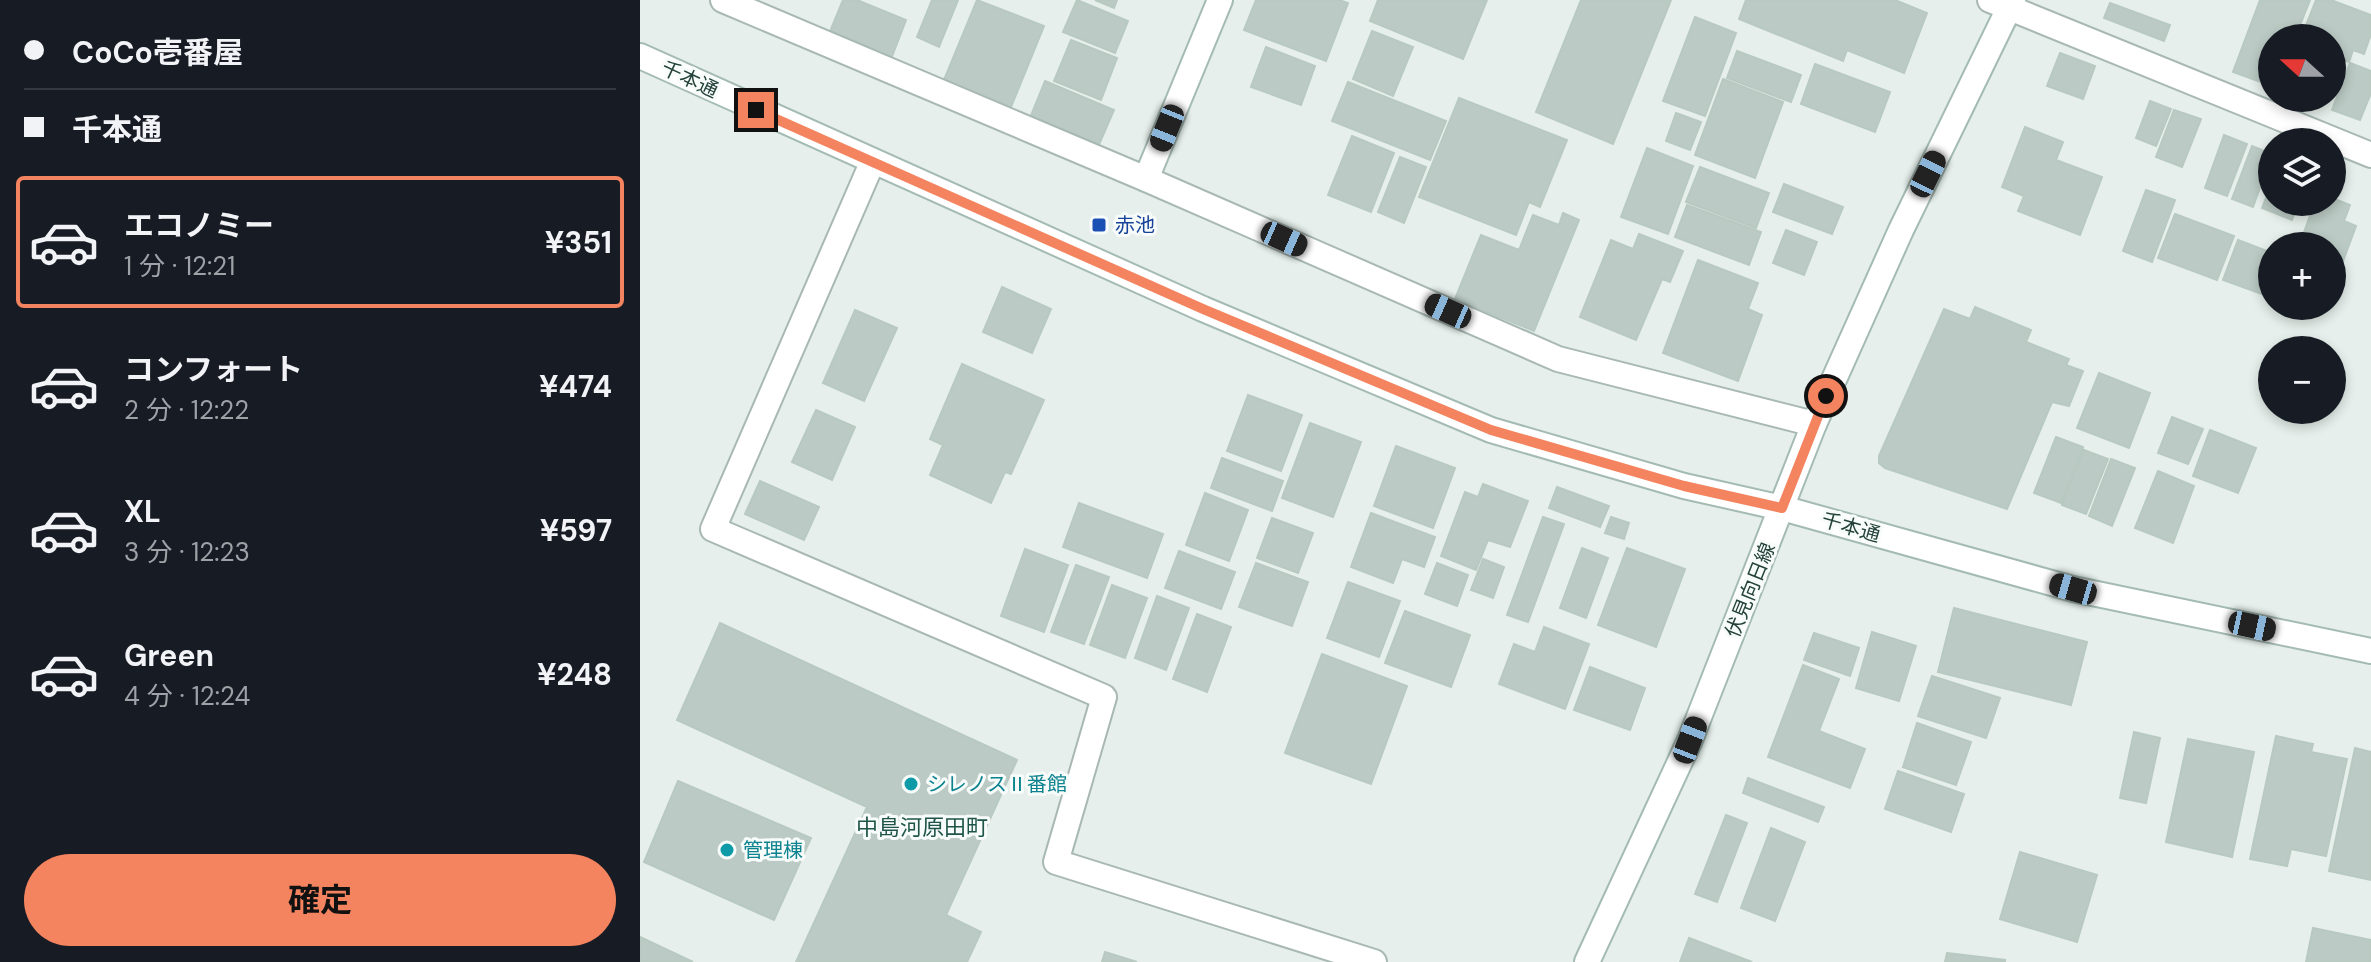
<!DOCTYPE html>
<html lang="ja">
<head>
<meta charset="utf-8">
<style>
  body { margin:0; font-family:"DM Sans","Noto Sans JP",sans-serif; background:#20242c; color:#f1f3f6; height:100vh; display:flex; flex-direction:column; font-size:30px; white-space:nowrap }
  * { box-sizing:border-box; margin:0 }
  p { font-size:26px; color:#9ea1a6 }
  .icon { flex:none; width:44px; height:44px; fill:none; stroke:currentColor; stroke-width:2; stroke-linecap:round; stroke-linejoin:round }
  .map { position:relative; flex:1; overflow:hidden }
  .side { display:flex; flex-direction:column; background:#171b24; width:640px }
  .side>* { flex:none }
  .hud { display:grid; align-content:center; height:176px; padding:0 24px; background:#171b24 }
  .needle { width:52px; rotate:291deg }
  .buttons { position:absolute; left:1618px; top:24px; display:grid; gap:16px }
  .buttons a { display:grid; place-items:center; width:88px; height:88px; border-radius:50%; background:#171b24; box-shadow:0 4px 12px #0003; font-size:40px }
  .end { position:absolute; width:36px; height:36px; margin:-18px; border:10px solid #f4845f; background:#111; box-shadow:0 0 0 4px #111 }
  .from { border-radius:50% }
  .car { position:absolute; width:24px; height:48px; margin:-24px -12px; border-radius:10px; box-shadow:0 0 6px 2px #0007; background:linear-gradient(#222 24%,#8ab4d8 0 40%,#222 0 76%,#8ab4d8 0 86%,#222 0) }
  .hud b { display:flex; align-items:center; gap:28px; height:76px; font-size:30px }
  .hud b+b { border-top:2px solid #363941 }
  .hud i { width:20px; height:20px; background:#f1f3f6 }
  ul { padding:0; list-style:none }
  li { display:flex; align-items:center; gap:24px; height:132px; margin:0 16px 12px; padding:0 8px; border:4px solid transparent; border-radius:8px }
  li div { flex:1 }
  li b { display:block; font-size:30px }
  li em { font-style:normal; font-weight:700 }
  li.selected { border-color:#f4845f }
  li>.icon { width:72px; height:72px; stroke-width:1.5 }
  .action { display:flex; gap:16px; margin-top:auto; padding:16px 24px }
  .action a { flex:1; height:92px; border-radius:48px; background:#f4845f; color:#111; font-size:32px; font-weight:700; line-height:92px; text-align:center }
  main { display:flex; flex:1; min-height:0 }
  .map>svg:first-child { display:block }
</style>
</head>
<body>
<main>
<section class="side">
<div class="hud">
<b><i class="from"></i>CoCo壱番屋</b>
<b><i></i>千本通</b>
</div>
<ul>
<li class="selected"><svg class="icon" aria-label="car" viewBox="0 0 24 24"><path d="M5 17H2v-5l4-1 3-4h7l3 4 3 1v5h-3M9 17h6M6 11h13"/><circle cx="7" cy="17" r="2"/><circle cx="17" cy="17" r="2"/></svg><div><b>エコノミー</b><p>1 分 · 12:21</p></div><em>¥351</em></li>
<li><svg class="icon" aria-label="car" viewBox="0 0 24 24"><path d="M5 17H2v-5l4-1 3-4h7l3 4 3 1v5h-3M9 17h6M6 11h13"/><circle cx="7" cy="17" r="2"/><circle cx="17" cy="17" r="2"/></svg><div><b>コンフォート</b><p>2 分 · 12:22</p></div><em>¥474</em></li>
<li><svg class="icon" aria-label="car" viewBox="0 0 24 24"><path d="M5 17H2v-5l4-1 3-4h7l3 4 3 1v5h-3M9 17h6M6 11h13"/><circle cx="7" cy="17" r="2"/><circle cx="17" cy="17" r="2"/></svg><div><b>XL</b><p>3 分 · 12:23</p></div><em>¥597</em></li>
<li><svg class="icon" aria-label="car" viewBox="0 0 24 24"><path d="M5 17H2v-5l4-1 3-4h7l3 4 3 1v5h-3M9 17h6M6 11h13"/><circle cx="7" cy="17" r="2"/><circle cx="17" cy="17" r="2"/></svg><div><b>Green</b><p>4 分 · 12:24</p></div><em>¥248</em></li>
</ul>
<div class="action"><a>確定</a></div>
</section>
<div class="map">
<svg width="1731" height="962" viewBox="0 0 1731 962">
  <rect width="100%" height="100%" fill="#e6efeb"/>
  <path fill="#bbcac4" stroke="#b8c9c2" stroke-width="2" d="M203,0h14l49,20 -15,39 -62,-25z
    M292,0h26l-19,47 -22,-10z
    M337,0l67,26 -33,81 -67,-27z
    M437,0l51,21 -13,32 -52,-21z
    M455,0h22l-3,8z
    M616,0h83l9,3 -22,58 -82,-31z
    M738,0h109l-24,59 -93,-38z
    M941,0h90l-58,144 -77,-32z
    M1106,0h149l32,13 -23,60 -57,-23 -4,11 -104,-42z
    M1620,0h50l-15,38h-23v48l-39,-14z
    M1676,0h15l40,15v19l-7,20 -11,-4 -4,12 -13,-5 -4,11v-30h-31z
    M1470,3l60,22 -6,16 -60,-23z
    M1055,17l41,16 -31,83 -42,-15z
    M732,31l41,16 -20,49 -40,-17z
    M431,40l46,18 -16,42 -47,-19z
    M626,47l49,19 -14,39 -50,-18z
    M1097,51l64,24 -10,27 -64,-24z
    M1420,53l35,13 -12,33 -36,-13z
    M1710,63l21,8v22l-11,27 -28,-10z
    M1175,64l75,28 -15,40 -74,-28z
    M1083,79l60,23 -28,76 -60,-23z
    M405,81l69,29 -16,37 -68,-29z
    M708,82l98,39 -16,39 -98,-39z
    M819,98l108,42 -27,67 -11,-5 -13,33 -97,-38z
    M1510,101l21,8 -15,37 -20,-8z
    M1534,110l27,9 -19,48 -26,-10z
    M1036,113l25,9 -11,28 -24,-9z
    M1385,127l38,15 -7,18 46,17 -22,58 -62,-24 6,-15 -22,-9z
    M1584,135l23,9 -20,52 -22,-8z
    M712,136l42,17 -23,59 -43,-17z
    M1612,146l20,8 -19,53 -21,-8z
    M1007,148l46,18 -25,68 -47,-17z
    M760,157l26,10 -22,56 -26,-11z
    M1060,167l69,26 -13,35 -70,-26z
    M1632,183v19h26l-6,18 -30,-12z
    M1144,184l59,23 -11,27 -59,-22z
    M1506,190l29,10 -23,62 -29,-11z
    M1692,198l18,7 -6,16 12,5 -24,65v-45h-33l16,-44h17z
    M1047,205l74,27 -12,33 -74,-28z
    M923,213l16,7 -45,111 -79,-32 26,-64 38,15 14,-35 26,10z
    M1535,214l59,22 -17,44 -59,-22z
    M1146,230l31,12 -13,33 -31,-12z
    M999,234l44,17 -13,31 -8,-3 -26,61 -56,-23 31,-77 22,9z
    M1598,240l34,13v37l-2,7 -47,-17z
    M1058,260l60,23 -10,26 14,6 -24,66 -75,-28z
    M362,287l49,22 -19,44 -49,-21z
    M1335,307l56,23 -5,12 43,17 -3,6 17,6 -14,35 -17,-4 -45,107 -122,-41 -6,-5v-7l65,-147 26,10z
    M215,310l42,18 -33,73 -41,-18z
    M322,364l82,36 -33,74 -6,-2 -14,31 -61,-28 13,-30 -13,-6z
    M1459,373l51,20 -21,55 -52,-20z
    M608,395l54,20 -21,56 -54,-20z
    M176,410l39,17 -23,53 -40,-18z
    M1532,417l31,12 -15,35 -30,-11z
    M670,423l51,19 -28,75 -51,-19z
    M1570,430l46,18 -18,45 -45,-17z
    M1416,437l27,10 -22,56 -27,-10z
    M756,446l59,22 -22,60 -59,-22z
    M1444,450l24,9 -22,55 -24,-9z
    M582,458l61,23 -11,30 -61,-23z
    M1471,459l24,9 -23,58 -23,-10z
    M1518,471l36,15 -21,57 -38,-15z
    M120,481l59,26 -15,33 -59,-26z
    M843,484l45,17 -18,46 -22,-7 -12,30 -35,-14 24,-64 13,5z
    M917,487l52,19 -9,21 -51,-19z
    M565,493l43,17 -19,51 -43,-16z
    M439,503l84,31 -16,44 -84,-31z
    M731,513l64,24 -11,30 -22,-8 -9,24 -42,-16z
    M903,517l21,7 -36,98 -21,-7z
    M971,517l18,6 -5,16 -19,-6z
    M632,518l41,15 -15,40 -41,-15z
    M942,548l26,10 -22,60 -26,-10z
    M987,548l58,21 -29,78 -58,-22z
    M385,549l43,16 -24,67 -43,-16z
    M539,551l56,21 -14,37 -56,-21z
    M843,559l21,8 -11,31 -22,-8z
    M616,563l52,19 -16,44 -53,-19z
    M797,563l31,12 -11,31 -32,-12z
    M436,565l33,12 -25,67 -33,-12z
    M708,582l52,19 -21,56 -52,-19z
    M472,585l35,13 -22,60 -35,-13z
    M517,596l32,12 -23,62 -31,-12z
    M1314,608l133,34 -16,63 -133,-33z
    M765,611l65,24 -19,52 -66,-24z
    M557,614l34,13 -24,65 -34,-13z
    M80,623l297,137 -71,155 35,17 -14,30h-171l71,-155 -190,-87z
    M904,627l45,17 -24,65 -66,-25 15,-40 21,8z
    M1232,632l44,14 -17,55 -43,-13z
    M1174,633l45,15 -9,28 -46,-16z
    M682,654l85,32 -36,98 -86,-31z
    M1163,665l36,14 -20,52 46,18 -15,39 -82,-31z
    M950,667l55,21 -15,42 -56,-20z
    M1292,676l68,22 -14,40 -68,-22z
    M1277,723l54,19 -15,43 -53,-18z
    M1494,732l26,6 -14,65 -26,-5z
    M1636,736l37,8 -2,8 36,7 -21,97 -35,-7 -4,17 -37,-7z
    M1548,739l66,13 -22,105 -66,-15z
    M1715,748l16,4v128l-42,-9z
    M1258,771l66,23 -13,38 -66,-23z
    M1108,778l76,29 -6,15 -75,-29z
    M38,781l133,57 -37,82 -130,-58z
    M1086,815l21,8 -30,79 -22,-8z
    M1131,828l34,14 -30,79 -34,-13z
    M1380,852l77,23 -20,67 -77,-23z
    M1673,928l58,12v22h-65z
    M0,937l53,25h-53z
    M1049,938l63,24h-72z
    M465,952l32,10h-35z
    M1307,953l58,7v2h-60z"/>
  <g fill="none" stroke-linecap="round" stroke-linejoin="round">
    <g stroke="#a8b8b2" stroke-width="28">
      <path id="street" d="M83,0l423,179 412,180 256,65
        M1350,0l381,155
        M232,163l-159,366 391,168 -48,165 318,100"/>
    </g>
    <g stroke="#a4bbb3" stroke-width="28">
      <path id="secondary" d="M0,56l563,253 288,121 193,56 98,22 291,81 298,62
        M506,179l74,-179
        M947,962l103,-222 124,-316 87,-194 112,-230"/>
    </g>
    <use href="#street" stroke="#fff" stroke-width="24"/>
    <use href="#secondary" stroke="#fff" stroke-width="24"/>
  </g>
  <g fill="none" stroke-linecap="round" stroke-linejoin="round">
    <path stroke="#f4845f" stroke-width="10" d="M116,110l447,199 288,121 193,56 98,22 44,-112"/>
  </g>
  <rect fill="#1a4fb4" stroke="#f7fbf9" stroke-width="3" x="451" y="217" width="16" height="16" rx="4"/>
  <g fill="#0f9aa8" stroke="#f7fbf9" stroke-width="3">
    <circle cx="271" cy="784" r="8"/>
    <circle cx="87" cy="850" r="8"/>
  </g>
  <g text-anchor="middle" stroke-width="6" stroke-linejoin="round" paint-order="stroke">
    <g font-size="20" fill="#24423a" stroke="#f7fbf9">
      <text transform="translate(50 79) rotate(25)" y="7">千本通</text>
      <text transform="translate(1211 527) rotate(16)" y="7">千本通</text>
      <text transform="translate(1110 590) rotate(-68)" y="7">伏見向日線</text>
    </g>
    <g font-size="20" fill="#164399" stroke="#f7fbf9" text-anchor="start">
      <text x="475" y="232">赤池</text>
    </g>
    <g font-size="20" fill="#0d838f" stroke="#f7fbf9" text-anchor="start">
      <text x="287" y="791">シレノスⅡ番館</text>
      <text x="103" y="857">管理棟</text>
    </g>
    <g font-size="22" fill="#1f5548" stroke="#f7fbf9">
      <text x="282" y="835">中島河原田町</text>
    </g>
  </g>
</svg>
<div class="buttons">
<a><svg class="needle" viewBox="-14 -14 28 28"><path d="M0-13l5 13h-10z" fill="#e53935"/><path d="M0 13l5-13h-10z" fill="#9ea1a6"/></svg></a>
<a><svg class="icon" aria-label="layers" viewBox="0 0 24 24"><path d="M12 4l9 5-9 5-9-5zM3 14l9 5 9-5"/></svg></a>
<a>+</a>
<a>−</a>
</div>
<i class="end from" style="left:1186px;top:396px"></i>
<i class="end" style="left:116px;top:110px"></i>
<i class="car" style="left:527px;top:128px;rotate:202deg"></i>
<i class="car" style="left:1288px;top:174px;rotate:26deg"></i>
<i class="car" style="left:644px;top:239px;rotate:114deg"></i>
<i class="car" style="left:808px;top:311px;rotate:294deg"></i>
<i class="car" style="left:1433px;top:589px;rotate:286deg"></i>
<i class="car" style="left:1612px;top:626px;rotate:102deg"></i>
<i class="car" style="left:1050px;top:740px;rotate:21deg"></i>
</div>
</main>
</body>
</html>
